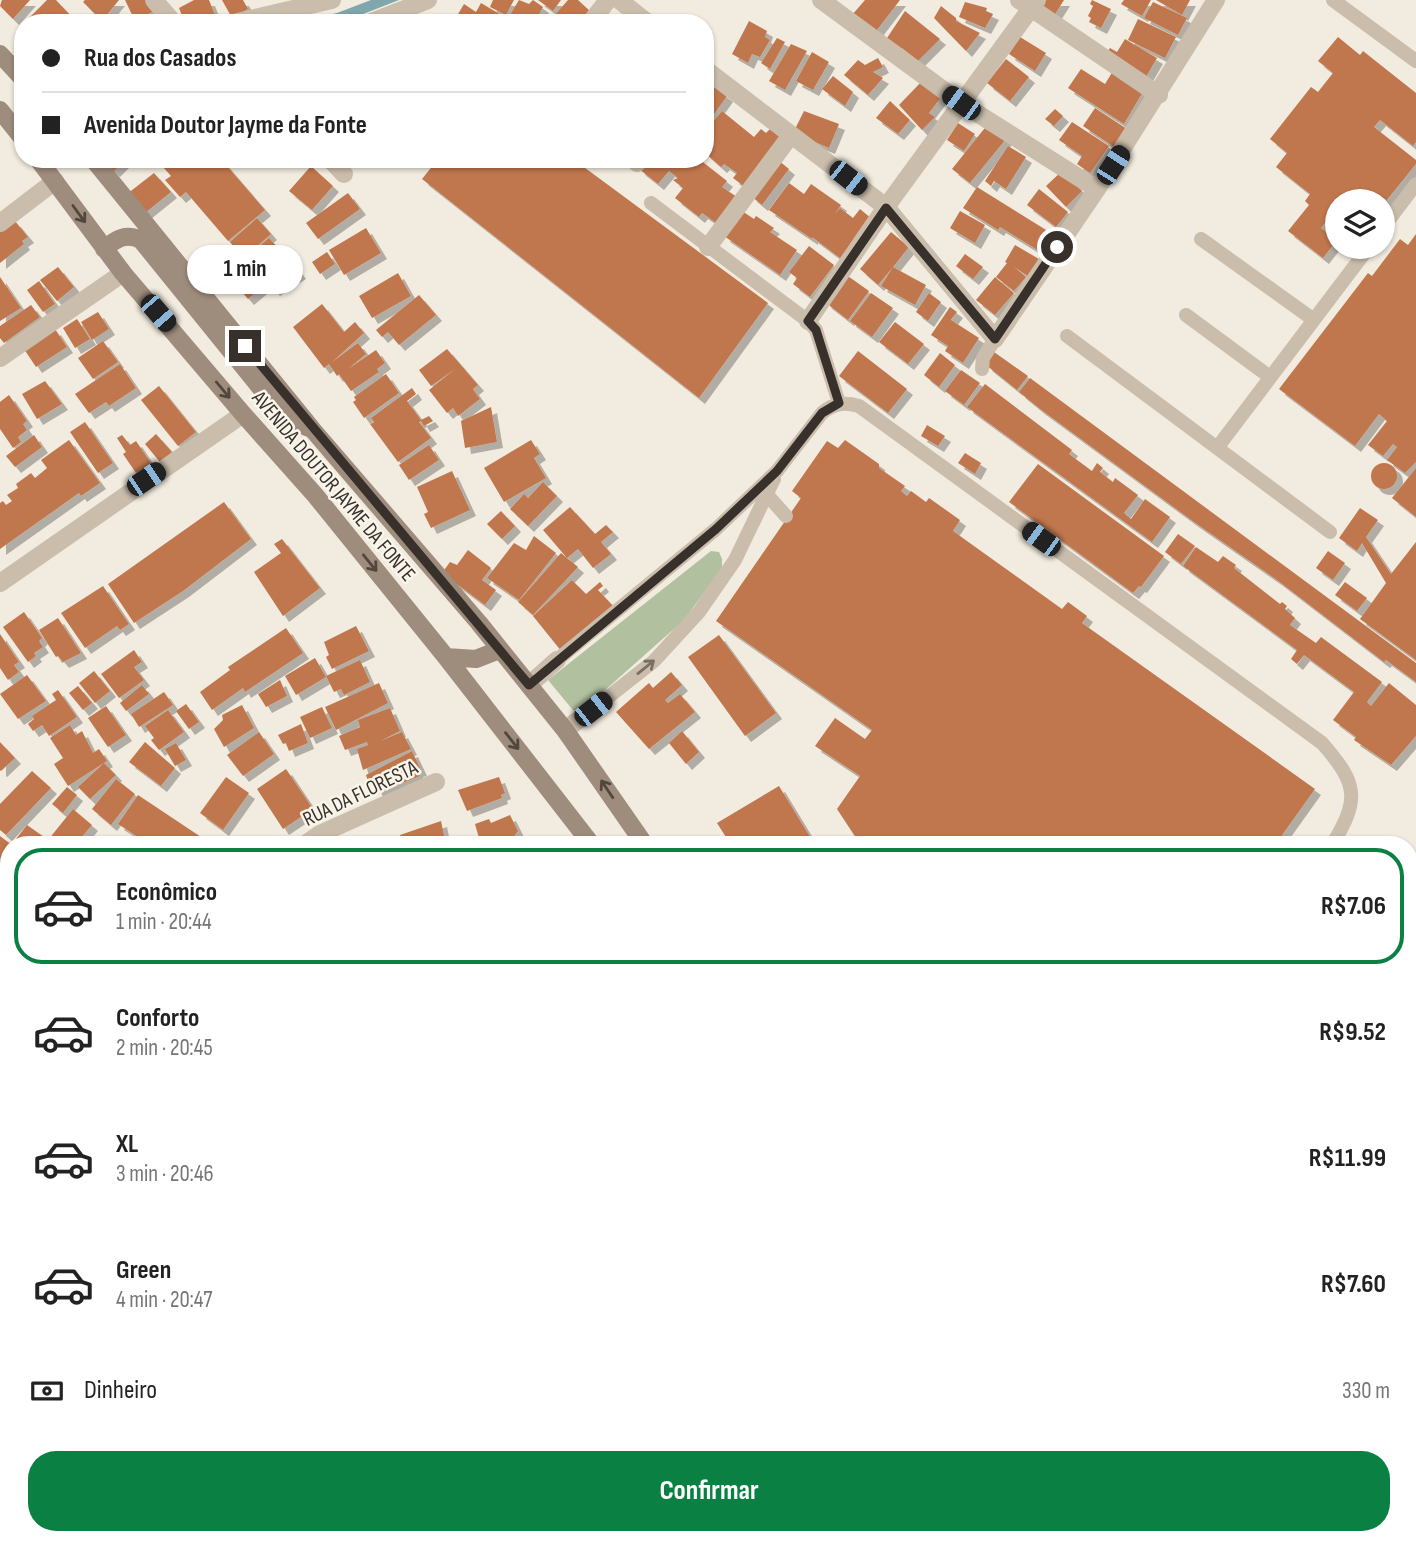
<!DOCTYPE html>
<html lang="pt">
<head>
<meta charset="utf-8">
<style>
  body { margin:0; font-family:"Sofia Sans Condensed",sans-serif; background:#f2f2f2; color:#222; height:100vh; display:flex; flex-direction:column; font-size:26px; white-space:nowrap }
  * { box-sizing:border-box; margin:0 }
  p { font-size:23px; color:#767676 }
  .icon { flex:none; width:38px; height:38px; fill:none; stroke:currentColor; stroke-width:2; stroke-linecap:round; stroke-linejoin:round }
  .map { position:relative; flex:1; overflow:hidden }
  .side { position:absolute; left:0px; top:836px; width:1418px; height:709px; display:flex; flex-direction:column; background:#fff; border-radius:28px 28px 0 0; box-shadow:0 2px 5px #0004 }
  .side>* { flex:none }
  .banner { position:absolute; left:14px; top:14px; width:700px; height:154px; border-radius:28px; box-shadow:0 2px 5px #0004; display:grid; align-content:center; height:154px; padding:0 28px; background:#fff }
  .tools { position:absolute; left:1325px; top:189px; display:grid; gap:14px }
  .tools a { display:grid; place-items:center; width:70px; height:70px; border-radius:50%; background:#fff; box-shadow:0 2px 5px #0004; font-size:35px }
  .end { position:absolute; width:32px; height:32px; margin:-16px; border:9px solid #38302a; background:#fff; box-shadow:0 0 0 4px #fff }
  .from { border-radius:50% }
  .bubble { position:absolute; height:49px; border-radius:24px; background:#fff; box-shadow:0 2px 5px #0004; font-size:23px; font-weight:700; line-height:49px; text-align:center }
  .car { position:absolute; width:21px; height:42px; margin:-21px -10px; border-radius:9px; box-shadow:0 0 5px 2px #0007; background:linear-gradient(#222 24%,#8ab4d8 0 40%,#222 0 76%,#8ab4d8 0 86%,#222 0) }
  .banner b { display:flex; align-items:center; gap:24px; height:66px; font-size:26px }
  .banner b+b { border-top:2px solid #e0e0e0 }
  .banner i { width:18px; height:18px; background:#222 }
  ul { padding:12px 0 0; list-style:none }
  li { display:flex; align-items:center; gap:21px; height:116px; margin:0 14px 10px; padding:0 14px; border:4px solid transparent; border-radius:28px }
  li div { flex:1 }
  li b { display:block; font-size:26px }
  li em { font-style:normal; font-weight:700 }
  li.current { border-color:#0b8043 }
  li>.icon { width:63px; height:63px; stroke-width:1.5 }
  .pay { display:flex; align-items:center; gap:18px; height:77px; padding:0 28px; font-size:26px }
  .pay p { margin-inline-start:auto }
  .button { display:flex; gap:14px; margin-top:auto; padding:14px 28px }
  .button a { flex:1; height:80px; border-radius:28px; background:#0b8043; color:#fff; font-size:28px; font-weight:700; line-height:80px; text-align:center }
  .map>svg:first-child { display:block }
</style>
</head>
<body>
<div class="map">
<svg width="1416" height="1545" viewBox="0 0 1416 1545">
  <defs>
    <filter id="shadow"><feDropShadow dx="6" dy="6" stdDeviation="0" flood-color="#0004"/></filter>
  </defs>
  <rect width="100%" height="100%" fill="#f2ebdf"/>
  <path fill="#b1c19f" d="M711,551l8,1 3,7v9l-38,52 -107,95 -29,-35z
    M1416,1473v72h-63l2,-8 54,-1v-57z"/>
  <path fill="#7fa7ae" d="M371,0h28l-59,23h-47l44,-10z"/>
  <path fill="#c1774d" filter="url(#shadow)" d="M2,0h28l-17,19 -13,-13z
    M47,0h9l14,15 -8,8h-38z
    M85,0h34l-17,21 -19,-19z
    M125,0h23l8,10 -21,11z
    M194,0h15l8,20 -5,3h-27l-6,-15z
    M222,0h21l5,9 -16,9z
    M493,0h21l-8,15 -16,-8z
    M519,0l10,4 4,-4 10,7 -9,16h-10l-14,-8z
    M538,0h23l-8,11z
    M568,0h10l13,12 -10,11h-22l-6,-6z
    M865,0h35l-26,34 -22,-19z
    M1041,0h23l-12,19 -17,-10z
    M1092,0l19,9 -10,19 -12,-6 2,-4 -3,-2 5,-10 -3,-2z
    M1124,0h27l-9,16 -21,-12z
    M1156,0h34l-8,15z
    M965,2l22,6 -1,3 7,3 -8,14 -26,-11z
    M1153,2l34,16 -9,17 -34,-17z
    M481,3l27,16 -2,4h-48l-4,-2 10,-17 12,8z
    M941,6l15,12v3l24,12 -14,18 -32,-33z
    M905,11l35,28 -22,22 -16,-13 -3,4 -14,-11z
    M1138,19l38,18 -11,21 -37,-18z
    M749,21l18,10 -2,6 5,3 -10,17 -8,-3 -4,9 -16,-9z
    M1020,37l26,16 -11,18 -26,-17z
    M1338,37l22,18 3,-4 53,42v49l-3,4 -33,-26 -6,7 42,33v4l-34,42v-5h-31l-6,-4 -3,4h-5v7l-16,20 16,12 -14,18 -35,-27 21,-26 -4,-4 5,-7 -34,-27 11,-14 -17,-14 41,-52 7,5 15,-19 -15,-12z
    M777,38l8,4 -15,27 -9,-6z
    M1125,39l32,19 -11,19 -39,-24 3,-5 7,4z
    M791,44l16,7 -22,39 -16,-9z
    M812,52l17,10 -16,28 -17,-9z
    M878,58l5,9 -10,5 10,6 -15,17 -24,-20 14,-15 7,5z
    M1006,59l23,18 -19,24 -23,-18z
    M1081,69l24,15 8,-13 31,19 -20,34 -56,-36z
    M833,76l20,16 -8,14 -23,-17z
    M924,79l18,17 -13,17 6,4 -13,13 -23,-25z
    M708,82l19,14 -22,31v-41z
    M890,101l20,19 -12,14 -22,-16z
    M1095,108l32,21 -13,18 -31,-21z
    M1055,109l8,7 -9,10 -9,-7z
    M722,111l32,26 7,-8 5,4 4,-4 13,10 -38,48 -12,-9 4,-5 -13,-9 -3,3 -16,-14v-22z
    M804,111l35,13 -10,24 -36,-15z
    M1072,122l37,24 -19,27 -13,-9 5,-8 -23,-16z
    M958,123l17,11 -11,17 -17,-11z
    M988,124l18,15 -36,44 -18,-14z
    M1008,146l18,11 -20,32 -12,-8 -3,5 -6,-5z
    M102,159h24l-12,12z
    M156,159h65l44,51 -37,31 -42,-49 -6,5 -15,-17 6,-4z
    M438,159h135l195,144 -69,95 -277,-219z
    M647,159h52l28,22 -5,6 15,10 -18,28 -17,-12 -3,4 -24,-19 8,-10 -10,-8 5,-2 -9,-7 -11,13 -19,-15z
    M778,160l11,9 -27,36 -11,-9z
    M311,166l22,20 -21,24 -23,-19z
    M1062,171l20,20 -16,16 -20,-21z
    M154,173l17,19 -26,21 -18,-19z
    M789,183l15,11 7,-10 30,21 -6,9 5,-6 13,10 7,-9 12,10 -32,39 -28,-21v2l-43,-29z
    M977,187l74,46 -12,18 -39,-24 -2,3 -35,-22z
    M1039,189l29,23 -12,15 -29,-22z
    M348,193l12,16 -42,30 -12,-16z
    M742,211l12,8 2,-3 18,12 -4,4 27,18 -17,25 -56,-39z
    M960,211l25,14 -10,18 -25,-15z
    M257,218l14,16 -27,24 -14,-16z
    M15,221l13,16 -6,4 2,3 -24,19v-34z
    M366,228l15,25 -37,22 -15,-25z
    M891,232l18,15 -16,20 33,18 -11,20 -34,-19 12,-19 -15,18 -18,-16z
    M1416,234v228l-11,11 -18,-13 10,-13 -4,-3 -10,12 -15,-11 19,-24 -8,-7 -24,32 -76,-57 89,-116 4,3 28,-37 8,6z
    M269,238l13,14 -25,21 -13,-14z
    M1015,245l24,14 -11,17 -14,-9 12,10 -12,14 -18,-14 11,-14 -2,-1z
    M809,246l25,19 -24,32 -17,-13 4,-6 -8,-6z
    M327,252l8,12 -15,10 -8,-12z
    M286,254l14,19 -26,17 -13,-18z
    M965,254l18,13 -10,12 -17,-13z
    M58,267l16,20 -17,14 -17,-21z
    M251,269l14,16 -17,14 -14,-16z
    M398,273l13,23 -39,22 -13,-22z
    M845,274l24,17 -21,29 -23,-18z
    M0,277l21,31 -21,13z
    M995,277l19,16 -19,22 -19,-15z
    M39,281l16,23 -12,8 -16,-22z
    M871,293l22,15 -21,29 -22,-16z
    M929,293l12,9 -13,19 -12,-9z
    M419,295l17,20 -37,30 -11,-13 -6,5 -6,-7z
    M322,304l22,28 11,-10 9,11 -32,29 26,-19 8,11 -18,15 28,-19 9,13 -8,6 2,3 -28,19 -12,-17 -2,2 -8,-12 -5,4 -31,-41z
    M31,305l9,12 -36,26 -4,-5v-12z
    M950,307l7,5 -6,8 28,18 -16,25 -18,-12 3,-5 -17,-11z
    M98,312l11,17 -17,11 -11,-18z
    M77,319l13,20 -15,9 -12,-20z
    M895,322l29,22 -16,20 -29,-22z
    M55,329l12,18 -31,20 -12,-18z
    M103,341l15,21 -25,17 -15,-21z
    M447,349l31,36 -5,4 7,10 -22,17 -5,-8 -6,5 -18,-23 26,-21 -24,17 -12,-16z
    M858,351l49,38 -19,24 -49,-37z
    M994,352l34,24 -11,14 -31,-25z
    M940,353l15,12 -16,22 -15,-12z
    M120,364l16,24 -27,18 -3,-4 -17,11 -14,-19z
    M961,370l19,13 -16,22 -19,-14z
    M386,374l13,19 -35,25 -11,-16 3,-2 -2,-3z
    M1030,378l386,285v19l-30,-22 -2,2 -107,-82 -83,-58 -154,-113 -21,-17z
    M45,381l17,23 -25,15 -15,-25z
    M985,384l87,66 -3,4 23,17 5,-8 6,5 -3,4 13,10 2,-4 23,17 -14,18 7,6 14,-20 25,18 -18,25 -185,-135z
    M159,386l37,46 -18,14 -37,-46z
    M412,388l4,6 -9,7 14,19 8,-4 4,5 -9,5 -3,-5 -2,1 12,16 -33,24 -28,-38 4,-2 -3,-4z
    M9,395l18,26 -4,3 4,6 -9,7 3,5 -8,6 -13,-19v-27z
    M491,407l6,35 -32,6 -4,-27z
    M85,422l28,41 -15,10 -28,-41z
    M927,425l18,11 -7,10 -17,-10z
    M156,434l16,18 -12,10 -15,-18z
    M34,435l8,12 -27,20 -9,-11z
    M122,435l8,10 6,-4 15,22 -15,10 -13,-19 3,-2 -9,-14z
    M69,440l31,43 -19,13 -2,-3 -79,56v-46l3,-2 3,4 6,-4 -5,-6 11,-7 -2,-4 15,-11 4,5 12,-10 -6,-8z
    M531,440l9,14 -6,4 12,20 -42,24 -20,-34z
    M845,440l34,24v4l26,18 -4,5 6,5 4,-5 15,11 3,-4 31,22 -7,11 109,78 6,-7 19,14 -5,7 233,166 -40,56 -415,-1 -23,-35 23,-33 -45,-30 20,-28 30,21 7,-9 -156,-109 85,-123 -9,-7 35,-50 11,7z
    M429,445l10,15 -30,20 -10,-15z
    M965,453l16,10 -6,11 -17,-11z
    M1371 476a13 13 0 1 1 26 0a13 13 0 1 1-26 0Z
    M1038,464l126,92 -23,31 -2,-1 -6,7 -124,-91z
    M1416,468v49l-24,-19z
    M452,471l18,39 -39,18 -7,-14 4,-2 -11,-25z
    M543,482l14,14 -29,30 -18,-17 14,-15 4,4z
    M224,502l27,37 -68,52 -49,32 -26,-39z
    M570,507l25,27 11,-9 7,7 -12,10 10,12 -18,14 -15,-19 -11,9 -24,-28z
    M1360,508l18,12 -12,17 25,37 25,-32v118l-56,-41 26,-36 -24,-40 -5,8 -18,-13z
    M501,511l14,15 -13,13 -15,-15z
    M1178,534l17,12 -14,18 -16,-12z
    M534,536l22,17 -37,47 -32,-22 27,-35 12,7z
    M282,539l38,49 -37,28 -29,-44 27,-19 -7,-9z
    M1196,547l22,15 5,-6 13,9 -2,3 46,36 2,-2 5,4 -2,3 10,9 -5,7 26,18 5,-6 61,45 -15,20 4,4 18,-23 27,22v31l-25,29 -37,-25 2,-3 -23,-17 21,-28 -50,-37 -7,9 -6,-5 6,-9 -114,-84z
    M468,550l23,18 -9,12 14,10 -11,15 -43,-32 8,-11 7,3z
    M1328,551l17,12 -12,17 -17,-12z
    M561,553l17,14 -45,48 -15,-13z
    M572,580l14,14 14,-12 3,4 -5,4 15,16 -51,46 -29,-36z
    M1345,582l22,16 -10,13 -22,-16z
    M103,586l26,38 -9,6 -3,-4 -32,22 -24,-35z
    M24,612l18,26 -3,3 4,6 -9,6 2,3 -8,6 -25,-35z
    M58,618l23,35 -18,9 -5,-6 -2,1 -17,-27z
    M356,626l13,25 -37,18 -6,-12 3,-2 -5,-13z
    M286,628l17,25 -58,39 -2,-4 -31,22 -12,-18 30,-22 -2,-3z
    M0,634l19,28 -5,3 5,7 -11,8 -8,-12z
    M719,635l57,78 -31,23 -57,-79z
    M134,650l8,12 -8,5 10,13 -25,18 -18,-24z
    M315,658l11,19 -30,18 -11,-19z
    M360,660l10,22 -26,13 -3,-6 -7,3 -8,-16z
    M94,671l16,20 -15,12 -16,-20z
    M671,672l11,13 -17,15 3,3 12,-9 15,18 -46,37 -33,-37 33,-29 4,5z
    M27,675l19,26 -28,18 -18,-25z
    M280,680l7,16 -21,11 -8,-13z
    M379,683l9,20 -52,27 -11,-23z
    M142,685l7,9 -23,17 -6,-8z
    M78,686l14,17 -9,7 -14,-17z
    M58,690l19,27 -28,19 -7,-11 -9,6 -5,-7 6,-5 -2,-3 24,-16 -4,-6z
    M164,692l9,13 -34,22 -8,-13z
    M186,704l13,18 -10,7 -13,-18z
    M242,705l12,23 -30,19 -10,-18 9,-9 -1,-5z
    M106,706l20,29 -18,12 -20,-29z
    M322,707l10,21 -22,10 -10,-21z
    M390,708l10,23 -20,10 22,-9 9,17 -48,21 -6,-21 11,-4 -1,-3 -22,8 -6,-14 21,-9 -2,-7z
    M168,710l16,22 -25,18 -8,-10 3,-2 -9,-12z
    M301,724l7,19 -19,8 -3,-8 -3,1 -5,-9z
    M70,725l6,10 6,-4 11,22 6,-4 8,12 -39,25 -14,-22 9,-6 -13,-20z
    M682,731l17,21 -13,12 -17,-21z
    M259,732l15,22 -31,22 -16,-21z
    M0,742l15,16 -14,13 -1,-1z
    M145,742l30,26 -14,18 -32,-24z
    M176,743l10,17 -11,6 -10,-17z
    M412,751l9,19 -4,1 3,5 -42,17 -4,-9 -5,1 -3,-10z
    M104,763l12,12 -26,24 -12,-12z
    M286,769l27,40 -30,20 -26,-40z
    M32,771l19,17 -45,47 -6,-5v-26z
    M226,777l23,16 -26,37 -23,-17z
    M499,777l6,16 -4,2 1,3 -35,13 -9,-21z
    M116,779l19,15 -24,31 -19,-16z
    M779,786l36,59h-84l-14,-22z
    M67,787l10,8 -14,18 -11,-9z
    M138,795l69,46 -3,4h-54l-32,-21z
    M73,809l19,16 -17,20h-31z
    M510,815l8,16 -9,12 -28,2 -6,-21 14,-5 2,4z
    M441,821l4,19 -15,5h-27l-3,-10z
    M27,825l20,14 -4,6h-19l-8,-6z
    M0,836l12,9h-3v35l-9,11z
    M9,881v32l-9,-6v-14z
    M0,965l9,12v11l-9,6z
    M1409,1013l7,5v77l-7,-5z
    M0,1027l9,14v38l-3,2 -2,-3 -4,2z
    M9,1127v148l-6,4 -3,-6v-141z
    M9,1304v146l-9,-7v-127z
    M0,1490l9,9v37h35l-9,9h-28l-7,-7z
    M333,1536h68l13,9h-86z
    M469,1536h104l11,9h-120z
    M578,1536h27l-7,9h-9z
    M926,1536h144l12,9h-144z"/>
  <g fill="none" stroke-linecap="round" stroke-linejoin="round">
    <path stroke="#cabdab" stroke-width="14" d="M1333,0l83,61
      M651,203l157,118 8,9 23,73
      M1382,229l34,-45
      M1201,239l113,81
      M1186,315l84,62
      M1067,336l263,196
      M982,369l1,-11 12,-19
      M1217,448l152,-201
      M761,488l25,28
      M557,660l159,-131 61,-58 45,-58c12,-10 22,-11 37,-7l463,337c36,41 38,56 10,102
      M593,709l61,-48 45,-49 36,-52 39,-81
      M1409,960l7,8
      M1409,1113l7,5
      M1409,1216l7,4"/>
    <path stroke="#cabdab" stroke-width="18" d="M154,0l20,23
      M619,0l29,23
      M821,0l140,103 136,86
      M1019,0l140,95
      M233,23l99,-23
      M369,23l59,-23
      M590,23l18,-23
      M705,69l181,138 109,132 102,-150 119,-189
      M330,159l14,15
      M637,163l3,-4
      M0,223l55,-42
      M708,247l83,-112
      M808,321l78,-114 151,-207
      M0,358l123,-85
      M0,583l243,-169
      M529,685l28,-25
      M565,730l28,-21
      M304,845l16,-11 116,-52
      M0,1109l9,-6
      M0,1462l9,6
      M105,1536l12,9
      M666,1536l9,9
      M808,1545l6,-9"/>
    <path stroke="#9e8c7c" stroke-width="18" d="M0,54l23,25
      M0,110l23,29
      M38,159l85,114 120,141 72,81 131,162 146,188
      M93,159l219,270 167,194 86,107 80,115
      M104,249c13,-11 22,-16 37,-9l144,178 24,10
      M446,657l30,2 23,-9
      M1221,1536l12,9
      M1286,1536l12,9"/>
    <path stroke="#79695c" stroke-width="18" d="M1409,1379l7,-12
      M1409,1460l7,-7
      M1309,1545l7,-9"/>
  </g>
  <defs><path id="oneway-shaft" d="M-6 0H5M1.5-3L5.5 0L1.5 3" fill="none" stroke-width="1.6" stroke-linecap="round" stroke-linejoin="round" transform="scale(1.75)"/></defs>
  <g stroke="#52473e">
    <use href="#oneway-shaft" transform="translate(79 214) rotate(54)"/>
    <use href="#oneway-shaft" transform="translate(223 390) rotate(50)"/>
    <use href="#oneway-shaft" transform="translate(370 563) rotate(51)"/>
    <use href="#oneway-shaft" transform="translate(512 741) rotate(52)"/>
    <use href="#oneway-shaft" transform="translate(607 789) rotate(-124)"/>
  </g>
  <use stroke="#7a6f64" href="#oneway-shaft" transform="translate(646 667) rotate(-39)"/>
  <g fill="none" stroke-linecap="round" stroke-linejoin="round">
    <path stroke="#38302a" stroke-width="9" d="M245,346l284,339 187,-156 61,-58 45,-58 17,-10 -23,-73 -8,-9 78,-113 109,131 62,-92"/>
  </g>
  <g text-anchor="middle" stroke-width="5" stroke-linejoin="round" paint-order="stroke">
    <g font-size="21" fill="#38302a" stroke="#f9f5eb">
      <text transform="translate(334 486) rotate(50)" y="7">AVENIDA DOUTOR JAYME DA FONTE</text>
      <text transform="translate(360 793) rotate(-26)" y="7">RUA DA FLORESTA</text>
    </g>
  </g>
</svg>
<div class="tools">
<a><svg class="icon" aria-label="layers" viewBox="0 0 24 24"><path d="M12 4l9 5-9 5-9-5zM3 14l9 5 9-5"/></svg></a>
</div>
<i class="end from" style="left:1057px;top:247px"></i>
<i class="end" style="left:245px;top:346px"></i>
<div class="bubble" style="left:187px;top:245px;width:116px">1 min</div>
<i class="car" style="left:961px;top:103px;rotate:306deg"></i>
<i class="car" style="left:1113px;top:165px;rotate:33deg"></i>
<i class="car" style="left:848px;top:178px;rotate:128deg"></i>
<i class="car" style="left:158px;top:313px;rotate:139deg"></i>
<i class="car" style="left:146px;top:479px;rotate:56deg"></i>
<i class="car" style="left:1041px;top:539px;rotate:306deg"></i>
<i class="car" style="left:593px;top:709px;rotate:52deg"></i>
<div class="banner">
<b><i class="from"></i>Rua dos Casados</b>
<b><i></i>Avenida Doutor Jayme da Fonte</b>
</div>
<section class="side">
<ul>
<li class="current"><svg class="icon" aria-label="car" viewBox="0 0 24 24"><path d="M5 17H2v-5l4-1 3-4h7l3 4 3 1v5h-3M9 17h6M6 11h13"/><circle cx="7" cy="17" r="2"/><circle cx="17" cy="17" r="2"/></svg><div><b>Econômico</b><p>1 min · 20:44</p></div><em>R$7.06</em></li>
<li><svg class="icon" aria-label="car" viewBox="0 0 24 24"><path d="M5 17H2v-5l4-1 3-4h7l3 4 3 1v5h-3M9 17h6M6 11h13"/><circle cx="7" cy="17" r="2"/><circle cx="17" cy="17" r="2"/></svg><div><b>Conforto</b><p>2 min · 20:45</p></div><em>R$9.52</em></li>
<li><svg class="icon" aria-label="car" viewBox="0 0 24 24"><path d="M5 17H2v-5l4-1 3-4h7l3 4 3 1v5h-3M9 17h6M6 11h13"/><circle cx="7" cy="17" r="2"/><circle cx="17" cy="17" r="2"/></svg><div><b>XL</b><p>3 min · 20:46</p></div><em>R$11.99</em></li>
<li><svg class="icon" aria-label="car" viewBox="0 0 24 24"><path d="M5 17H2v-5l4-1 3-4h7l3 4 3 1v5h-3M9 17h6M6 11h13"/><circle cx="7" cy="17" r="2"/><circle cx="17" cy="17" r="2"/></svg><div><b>Green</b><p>4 min · 20:47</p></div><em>R$7.60</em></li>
</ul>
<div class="pay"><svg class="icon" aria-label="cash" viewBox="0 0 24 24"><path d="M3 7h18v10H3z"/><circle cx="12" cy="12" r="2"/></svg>Dinheiro<p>330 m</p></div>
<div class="button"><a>Confirmar</a></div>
</section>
</div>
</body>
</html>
